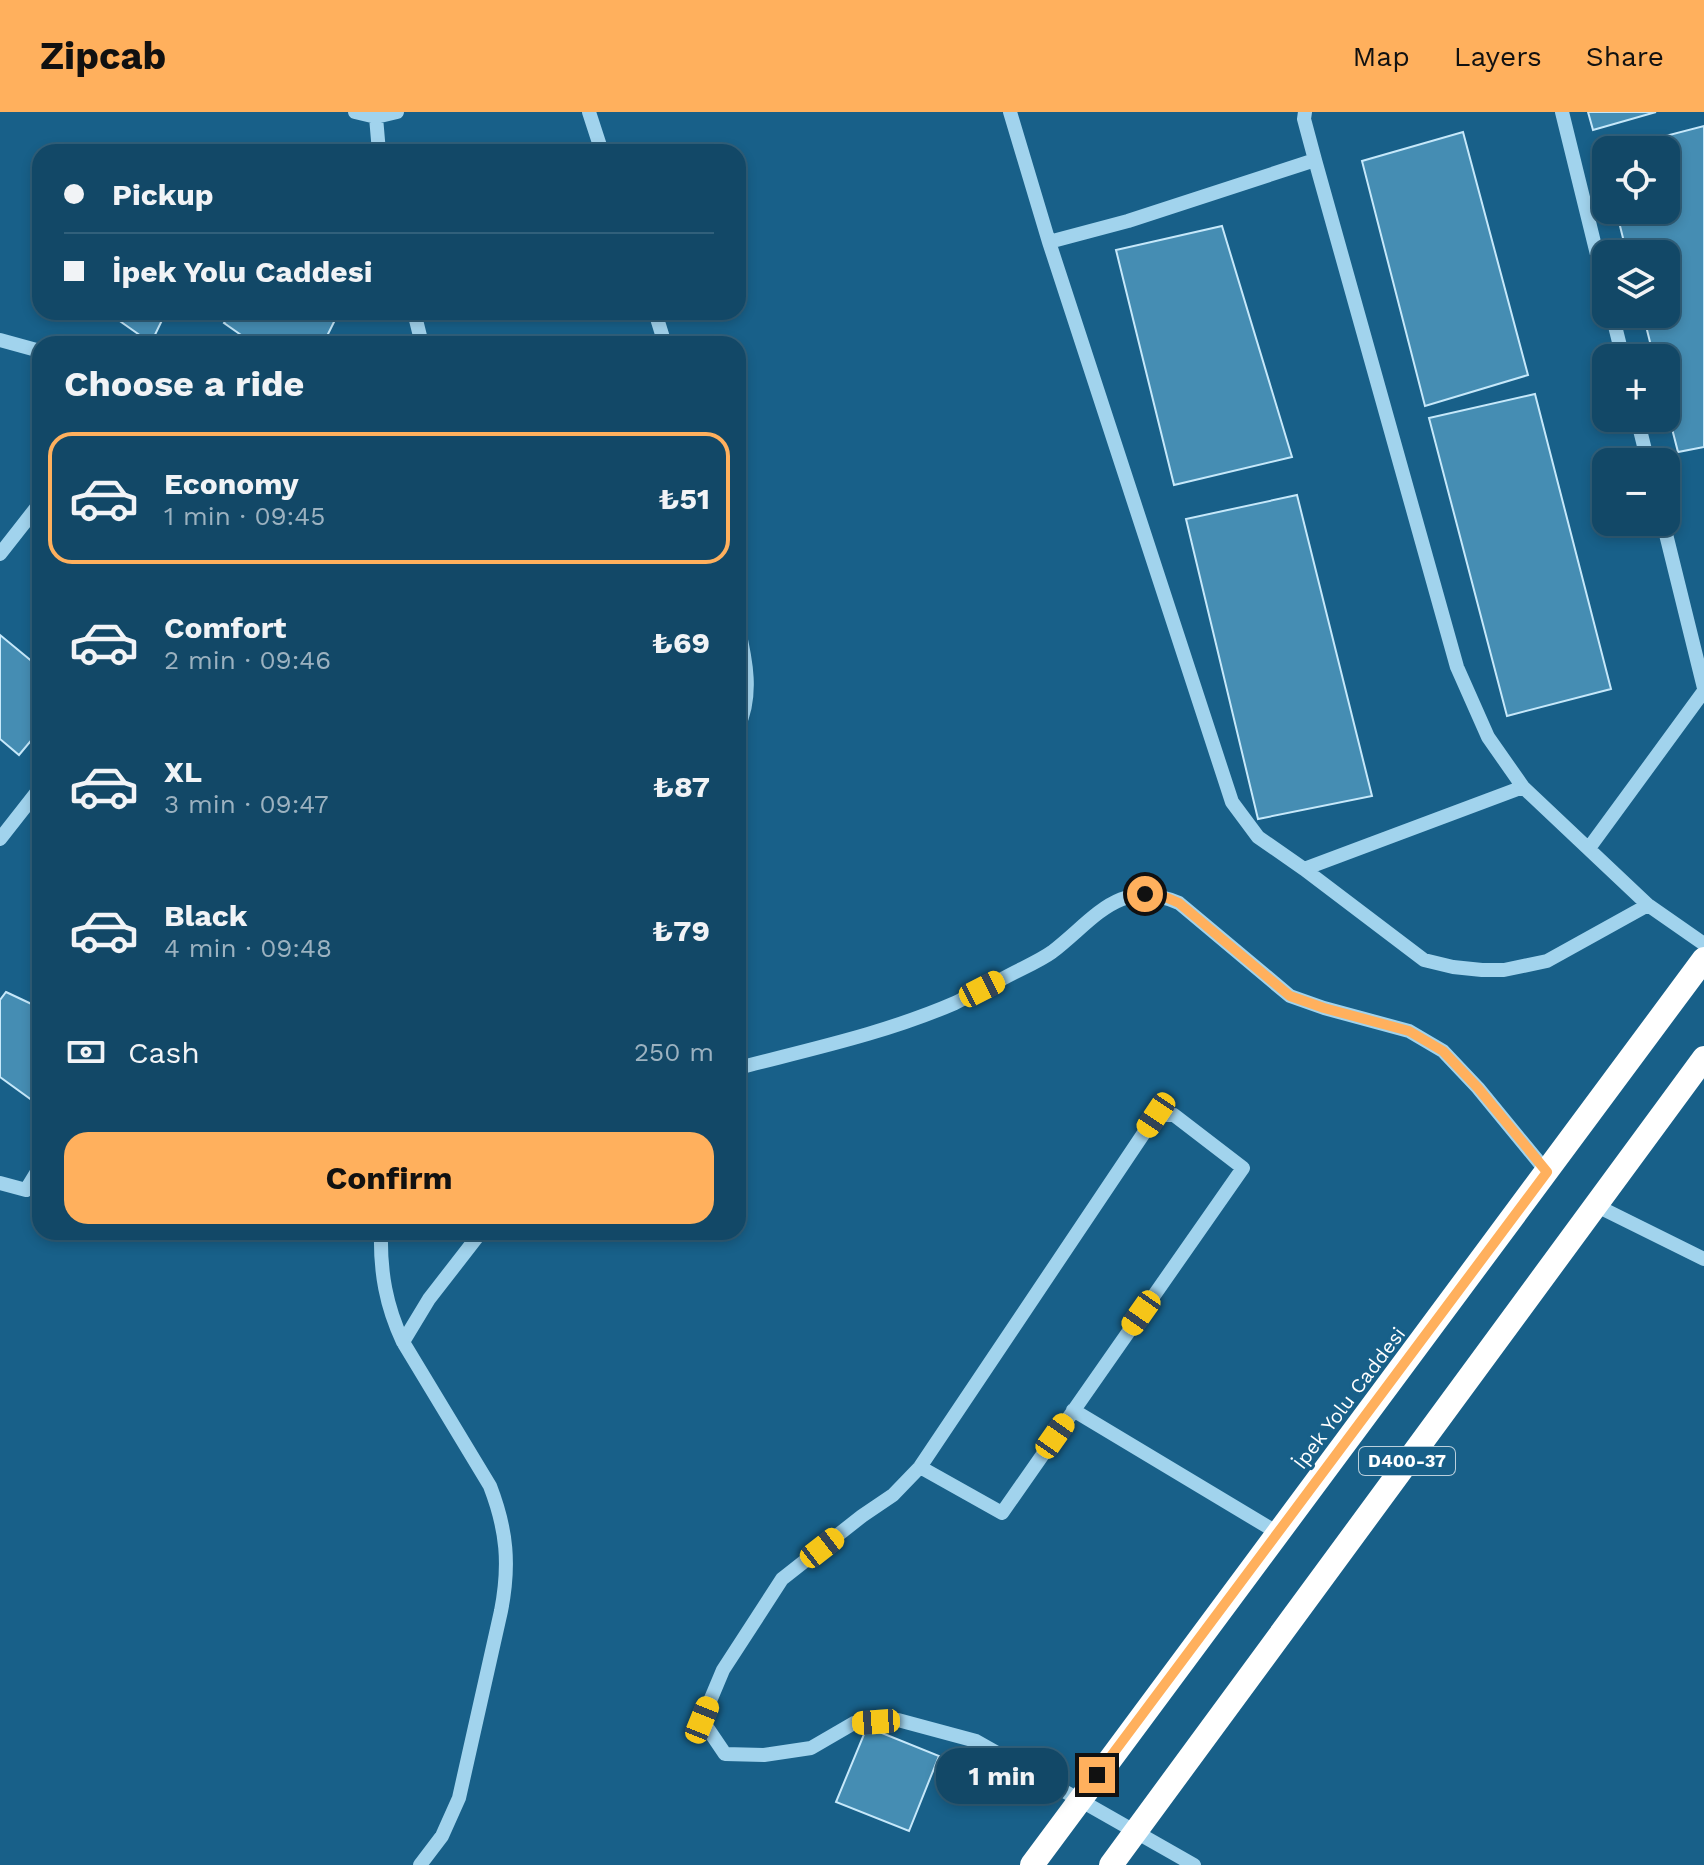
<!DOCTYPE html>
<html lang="en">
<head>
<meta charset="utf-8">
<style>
  body { margin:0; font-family:"Work Sans",sans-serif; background:#1f5270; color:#f1f3f6; height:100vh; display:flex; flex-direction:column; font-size:30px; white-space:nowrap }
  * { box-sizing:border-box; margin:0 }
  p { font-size:26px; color:#9cb2c0 }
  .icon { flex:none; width:44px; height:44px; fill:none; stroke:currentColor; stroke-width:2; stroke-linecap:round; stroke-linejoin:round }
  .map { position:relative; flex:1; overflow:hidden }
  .sheet { position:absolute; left:32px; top:224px; width:714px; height:904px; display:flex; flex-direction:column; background:#124867; border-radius:24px; box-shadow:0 4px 12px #0003,0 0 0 2px #31607b }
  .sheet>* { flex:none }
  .guide { position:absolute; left:32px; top:32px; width:714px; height:176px; border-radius:24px; box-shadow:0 4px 12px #0003,0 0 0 2px #31607b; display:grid; align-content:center; height:176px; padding:0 32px; background:#124867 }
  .controls { position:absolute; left:1592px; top:24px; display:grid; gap:16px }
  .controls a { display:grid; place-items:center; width:88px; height:88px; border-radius:16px; background:#124867; box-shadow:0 4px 12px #0003,0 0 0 2px #31607b; font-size:40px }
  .end { position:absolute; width:36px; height:36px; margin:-18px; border:10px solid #ffb05d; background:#111; box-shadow:0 0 0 4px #111 }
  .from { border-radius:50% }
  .bubble { position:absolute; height:56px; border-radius:24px; background:#124867; box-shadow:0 4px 12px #0003,0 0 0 2px #31607b; font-size:26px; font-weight:700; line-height:56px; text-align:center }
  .car { position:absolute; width:24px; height:48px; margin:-24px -12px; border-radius:10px; box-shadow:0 0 6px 2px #0007; background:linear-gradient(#f5c518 24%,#345 0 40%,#f5c518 0 76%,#345 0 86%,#f5c518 0) }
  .guide b { display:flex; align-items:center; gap:28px; height:76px; font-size:30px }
  .guide b+b { border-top:2px solid #31607b }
  .guide i { width:20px; height:20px; background:#f1f3f6 }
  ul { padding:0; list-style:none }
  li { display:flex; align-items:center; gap:24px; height:132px; margin:0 16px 12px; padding:0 16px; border:4px solid transparent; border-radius:24px }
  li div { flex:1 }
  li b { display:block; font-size:30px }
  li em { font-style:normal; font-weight:700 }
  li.on { border-color:#ffb05d }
  li>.icon { width:72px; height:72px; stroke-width:1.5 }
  h2 { padding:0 32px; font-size:36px; line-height:96px }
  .pay { display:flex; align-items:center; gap:20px; height:88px; padding:0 32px; font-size:30px }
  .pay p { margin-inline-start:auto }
  .cta { display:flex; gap:16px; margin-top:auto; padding:16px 32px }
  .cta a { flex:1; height:92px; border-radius:24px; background:#ffb05d; color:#111; font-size:32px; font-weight:700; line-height:92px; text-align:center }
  header { display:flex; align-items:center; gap:48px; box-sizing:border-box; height:112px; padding:0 40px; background:#ffb05d; color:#111 }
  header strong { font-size:38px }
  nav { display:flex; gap:44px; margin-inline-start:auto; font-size:28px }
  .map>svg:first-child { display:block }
</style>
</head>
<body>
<header>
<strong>Zipcab</strong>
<nav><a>Map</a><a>Layers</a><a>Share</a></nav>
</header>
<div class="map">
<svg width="1704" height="1753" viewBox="0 0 1704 1753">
  <rect width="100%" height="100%" fill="#186089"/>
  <path fill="#458db3" stroke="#c6e8fa" stroke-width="2" d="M1588,0h68l-63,18z
    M1704,14v321l-26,5 -12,-47v-47h-12l-11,-44h23v-60h-39l-11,-44h50v-60h-43v-3z
    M1463,20l65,243 -103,31 -63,-245z
    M1222,114l70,231 -118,28 -58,-235z
    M107,200h59l-15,31z
    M232,200h107l-16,32h-69l-30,-21z
    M1535,282l76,295 -104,27 -78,-298z
    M1297,383l75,301 -114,23 -72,-300z
    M0,523l40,33v62l-21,25 -19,-16z
    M6,880l34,16v98l-40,-29v-77z
    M867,1615l72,29 -30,75 -73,-29z"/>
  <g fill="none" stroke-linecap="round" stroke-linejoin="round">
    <path stroke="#a1d3ed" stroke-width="14" d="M355,0l21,5 21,-5
      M589,0l13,40
      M1010,0l39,130 183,560 26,35 46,32 120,91 29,7 29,3h22l43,-9 101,-56
      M1305,0l-1,7 11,41 142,507 31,70 35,50 125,118 56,39
      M1562,0l44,179
      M376,5l3,35
      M1049,130l79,-21 187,-61
      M414,200l8,32
      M655,200l10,32
      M1612,202l11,44
      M0,228l40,11
      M1637,306l11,44
      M1663,410l41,166
      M0,442l40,-51
      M738,515c8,33 15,69 0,100
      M0,727l40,-51
      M1589,736l115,-157
      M1304,757l219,-82
      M738,956c73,-19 148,-35 217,-65 16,-8 32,-17 49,-25 16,-9 34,-16 48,-26 43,-33 67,-75 127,-49l111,93 34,12 85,23 34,20 35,37 69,84
      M0,1071l26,7 14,-23
      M1595,1093l109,54
      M381,1120c-1,40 5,74 22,110l87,144c17,44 20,79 11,125l-42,187 -17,38 -22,29
      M403,1230l26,-43 52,-67
      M1073,1298l205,123
      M920,1355l82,46 241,-345 -69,-53h-18l-236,352 -27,28 -31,21 -80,63 -59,91 -21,50 23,34 39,1 47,-7 43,-25 44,-3 78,21 218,124"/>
    <path stroke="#fff" stroke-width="24" d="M1032,1753l672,-906
      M1111,1753l593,-807"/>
  </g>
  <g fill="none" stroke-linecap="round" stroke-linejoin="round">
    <path stroke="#ffb05d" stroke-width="10" d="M1097,1663l450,-603 -69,-84 -35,-37 -34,-20 -85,-23 -34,-12 -111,-93 -16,-7 -18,-2"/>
  </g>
  <g text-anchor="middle" stroke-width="6" stroke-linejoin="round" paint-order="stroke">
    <rect fill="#186089" stroke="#bacfdc" stroke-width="2" x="1359" y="1335" width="96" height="28" rx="6"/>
    <g font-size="18" font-weight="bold" fill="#fff">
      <text x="1407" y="1355">D400-37</text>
    </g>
    <g font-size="20" fill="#fff" stroke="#186089">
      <text transform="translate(1349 1286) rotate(-53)" y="7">İpek Yolu Caddesi</text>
    </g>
  </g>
</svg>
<div class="controls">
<a><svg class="icon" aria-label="locate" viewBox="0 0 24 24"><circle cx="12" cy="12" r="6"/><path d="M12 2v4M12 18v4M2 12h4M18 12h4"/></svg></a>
<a><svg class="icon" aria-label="layers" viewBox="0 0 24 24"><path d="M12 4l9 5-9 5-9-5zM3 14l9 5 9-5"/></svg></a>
<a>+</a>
<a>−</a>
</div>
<i class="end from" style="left:1145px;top:782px"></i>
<i class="end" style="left:1097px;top:1663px"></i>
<div class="bubble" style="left:936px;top:1636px;width:132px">1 min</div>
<i class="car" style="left:982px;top:877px;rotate:63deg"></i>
<i class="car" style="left:1156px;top:1003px;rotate:214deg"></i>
<i class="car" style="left:1141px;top:1201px;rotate:215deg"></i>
<i class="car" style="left:1055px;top:1324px;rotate:35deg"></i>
<i class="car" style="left:822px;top:1436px;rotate:52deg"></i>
<i class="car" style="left:702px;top:1608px;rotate:22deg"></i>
<i class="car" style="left:876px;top:1610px;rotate:266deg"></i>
<div class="guide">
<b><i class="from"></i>Pickup</b>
<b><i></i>İpek Yolu Caddesi</b>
</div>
<section class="sheet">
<h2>Choose a ride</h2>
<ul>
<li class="on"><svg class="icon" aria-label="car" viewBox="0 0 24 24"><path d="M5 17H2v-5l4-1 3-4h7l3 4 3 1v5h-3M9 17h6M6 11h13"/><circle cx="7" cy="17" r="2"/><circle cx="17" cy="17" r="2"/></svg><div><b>Economy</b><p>1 min · 09:45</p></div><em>₺51</em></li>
<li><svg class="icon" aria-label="car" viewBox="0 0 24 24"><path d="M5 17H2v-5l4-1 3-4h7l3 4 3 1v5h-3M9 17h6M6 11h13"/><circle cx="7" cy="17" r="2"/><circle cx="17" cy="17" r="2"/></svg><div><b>Comfort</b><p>2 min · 09:46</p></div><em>₺69</em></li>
<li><svg class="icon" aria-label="car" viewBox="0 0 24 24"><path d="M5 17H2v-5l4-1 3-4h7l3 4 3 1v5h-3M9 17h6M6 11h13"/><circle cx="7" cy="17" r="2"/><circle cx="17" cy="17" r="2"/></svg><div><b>XL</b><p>3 min · 09:47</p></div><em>₺87</em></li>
<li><svg class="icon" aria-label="car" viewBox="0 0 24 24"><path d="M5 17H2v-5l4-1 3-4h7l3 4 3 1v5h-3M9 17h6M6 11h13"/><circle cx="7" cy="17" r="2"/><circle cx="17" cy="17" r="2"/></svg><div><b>Black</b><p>4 min · 09:48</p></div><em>₺79</em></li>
</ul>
<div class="pay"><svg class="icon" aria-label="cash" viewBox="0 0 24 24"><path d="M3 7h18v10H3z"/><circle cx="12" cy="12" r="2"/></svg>Cash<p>250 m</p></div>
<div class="cta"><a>Confirm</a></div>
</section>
</div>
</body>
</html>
